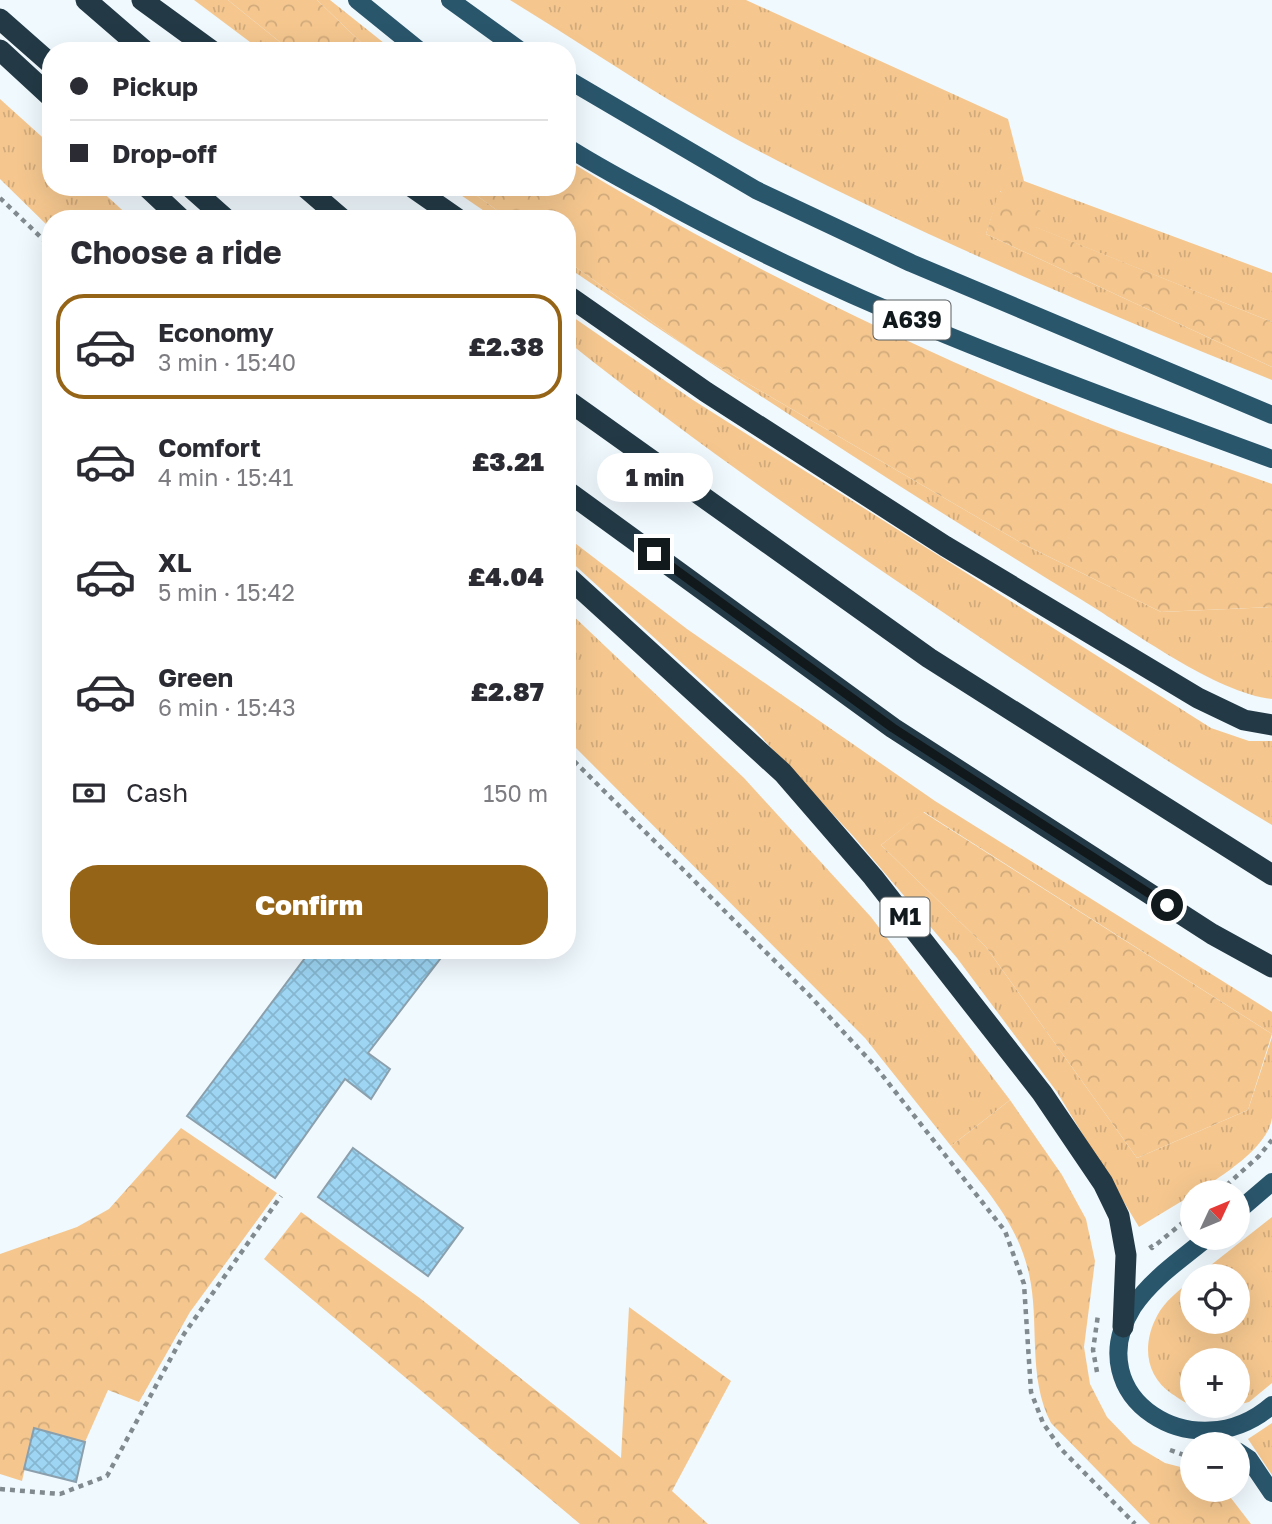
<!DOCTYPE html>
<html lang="en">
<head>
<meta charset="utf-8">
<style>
  body { margin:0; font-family:"Golos Text",sans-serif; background:#f7f7f7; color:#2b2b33; height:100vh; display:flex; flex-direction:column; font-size:26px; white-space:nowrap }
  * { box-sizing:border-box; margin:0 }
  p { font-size:23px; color:#7c7c81 }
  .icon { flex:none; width:38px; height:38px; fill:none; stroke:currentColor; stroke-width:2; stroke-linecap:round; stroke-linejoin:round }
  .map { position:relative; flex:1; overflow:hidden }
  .sheet { position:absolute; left:42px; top:210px; width:534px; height:749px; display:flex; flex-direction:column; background:#fff; border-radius:28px; box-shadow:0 7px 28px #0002 }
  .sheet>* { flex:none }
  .banner { position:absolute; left:42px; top:42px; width:534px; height:154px; border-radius:28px; box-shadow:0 7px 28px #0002; display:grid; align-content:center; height:154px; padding:0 28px; background:#fff }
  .needle { width:46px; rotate:46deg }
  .controls { position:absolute; left:1180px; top:1180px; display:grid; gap:14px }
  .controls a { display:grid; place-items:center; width:70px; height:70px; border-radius:50%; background:#fff; box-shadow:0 7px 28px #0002; font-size:35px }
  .end { position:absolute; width:32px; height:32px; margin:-16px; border:9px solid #11191d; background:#fff; box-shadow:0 0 0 4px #fff }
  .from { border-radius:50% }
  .bubble { position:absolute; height:49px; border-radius:24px; background:#fff; box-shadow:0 7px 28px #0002; font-size:23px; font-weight:800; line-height:49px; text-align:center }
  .banner b { display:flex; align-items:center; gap:24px; height:66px; font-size:26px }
  .banner b+b { border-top:2px solid #e1e1e2 }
  .banner i { width:18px; height:18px; background:#2b2b33 }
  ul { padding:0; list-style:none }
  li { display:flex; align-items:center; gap:21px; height:105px; margin:0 14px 10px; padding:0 14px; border:4px solid transparent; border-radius:28px }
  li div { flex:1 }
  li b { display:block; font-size:26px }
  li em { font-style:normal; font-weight:800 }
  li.on { border-color:#966416 }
  li>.icon { width:63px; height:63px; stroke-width:1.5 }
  h2 { padding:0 28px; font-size:32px; line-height:84px }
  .pay { display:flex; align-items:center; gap:18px; height:77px; padding:0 28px; font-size:26px }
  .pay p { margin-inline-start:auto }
  .action { display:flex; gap:14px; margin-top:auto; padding:14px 28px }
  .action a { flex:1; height:80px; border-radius:28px; background:#966416; color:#fff; font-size:28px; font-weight:800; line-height:80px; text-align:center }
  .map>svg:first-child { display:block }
</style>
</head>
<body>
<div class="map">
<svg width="1272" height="1524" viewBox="0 0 1272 1524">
  <defs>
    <pattern id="grass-tufts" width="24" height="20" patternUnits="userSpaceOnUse" patternTransform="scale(1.75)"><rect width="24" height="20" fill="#f5c78f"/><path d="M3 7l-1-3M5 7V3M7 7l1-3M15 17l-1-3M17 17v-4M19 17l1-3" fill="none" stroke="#d1aa7b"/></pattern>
    <pattern id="forest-crowns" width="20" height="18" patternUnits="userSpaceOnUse" patternTransform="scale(1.75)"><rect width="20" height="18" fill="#f5c78f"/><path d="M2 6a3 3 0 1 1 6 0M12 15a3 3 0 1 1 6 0" fill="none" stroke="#d1aa7b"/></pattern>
    <pattern id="building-cross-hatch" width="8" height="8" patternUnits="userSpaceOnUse" patternTransform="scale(1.75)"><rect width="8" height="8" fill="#9dd5f3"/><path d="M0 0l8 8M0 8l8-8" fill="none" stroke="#86b6d0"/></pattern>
  </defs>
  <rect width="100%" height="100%" fill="#f0f9fe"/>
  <path fill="url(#grass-tufts)" d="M194,0h34l63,51h-29z
    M317,0h13l64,51h-24z
    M510,0h236l262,119 16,62 248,92v49l-237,-95 -35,-36 -14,43 286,133v13c-167,-67 -333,-137 -494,-219 -92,-46 -180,-107 -268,-161z
    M0,99l51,46v42h46l35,32h-81v10l-51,-50z
    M449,187h16l44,32h-13z
    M567,261l130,93 328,191 136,67 111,-5v92c-56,-6 -141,-69 -190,-99 -175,-107 -346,-219 -515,-333z
    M567,313l126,87 518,328 38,13h23v84c-123,-73 -241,-153 -359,-233 -118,-80 -235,-162 -346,-251z
    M567,537l120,92 248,172 337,211v22l-348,-222 -43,33 105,102 151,211 111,-48 24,-73c0,26 0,55 0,81 -4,30 -52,59 -75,74h-5v3l-53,32 -82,-135 -100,-134 -103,-121 -100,-108 -187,-171z
    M567,610l177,168 127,139 139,183 -59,46 -86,-108 -298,-299z
    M1272,1217v166l-23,19 -12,3v-45h-45v45c-8,-2 -13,-7 -20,-11 -27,-18 -30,-50 -15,-78 7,-14 23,-27 35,-36v41h45v-45h-40z
    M1272,1423v52l-24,-36z"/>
  <path fill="url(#forest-crowns)" d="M228,0h89l53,51h-79z
    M567,160c158,96 325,178 496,249 68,29 140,50 209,75v123l-111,5 -136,-67 -328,-191 -130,-93v-42h-58l-44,-32h102z
    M999,191l42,20 -5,16 236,95v45l-286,-133z
    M923,812l349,222 -24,76 -111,48 -151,-211 -105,-102z
    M1010,1100l52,75 24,44 9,42 -11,86 6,37 17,33 26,27 32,19 27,7v19h32l27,35h-101l-99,-101c-24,-46 -11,-101 -22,-149 -12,-53 -45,-87 -78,-128z
    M181,1128l96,65 -87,119 -51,90 -31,-12 -23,52 -51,-14 -12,53 -22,-7v-220l77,-27 32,-18z
    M301,1212l120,87 200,159 8,-151 102,74 -59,110 36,33h-128l-316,-265z"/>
  <path fill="url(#building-cross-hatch)" stroke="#8ba0ac" stroke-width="2" d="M311,950h136l-79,103 22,16 -19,30 -26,-20 -70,99 -88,-62z
    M353,1148l110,80 -35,48 -110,-79z
    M34,1428l51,14 -9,40 -52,-13z"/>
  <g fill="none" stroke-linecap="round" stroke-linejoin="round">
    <path stroke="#818a8e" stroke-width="4.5" stroke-dasharray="5 5" stroke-linecap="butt" d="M0,198l51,49
      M567,754l243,242 65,70 130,165 19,53 7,108 12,31 18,26 74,75
      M1219,1192l40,-36 13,-16
      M1150,1245l2,3 40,-33
      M1097,1372l-4,-22 5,-35
      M1170,1450l22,8
      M0,1489l60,5 47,-18 77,-142 97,-138"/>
    <path stroke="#2a566c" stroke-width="18" d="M357,0l63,51
      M450,0l71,51
      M567,79l189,111 155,73 361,152
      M567,147c31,20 64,37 97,55 193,106 402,181 608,257
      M1237,1212l35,-30
      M1208,1237c-25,21 -57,42 -75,70 -56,90 62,165 139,98
      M1237,1451l12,8 23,34"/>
    <path stroke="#233a46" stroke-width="21" d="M86,0l59,51
      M142,0l70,51
      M0,19l51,45
      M0,50l51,47
      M147,187l34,32
      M190,187l36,32
      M305,187l37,32
      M412,187l46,32
      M567,295l139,97 239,154 253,152 46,22 28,5
      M567,400l362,258 343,217
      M567,491l326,237 319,206 60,33
      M567,576l216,197 90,104 169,216 61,90 16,33 7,39 -3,72"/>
  </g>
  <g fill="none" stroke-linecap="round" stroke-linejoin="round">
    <path stroke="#11191d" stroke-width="9" d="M654,554l239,174 274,177"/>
  </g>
  <g text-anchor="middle" stroke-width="6" stroke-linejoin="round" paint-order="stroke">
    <g fill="#fff" stroke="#585e61" stroke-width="2">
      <rect x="873.5" y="300.5" width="77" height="39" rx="5"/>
      <rect x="880.5" y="897.5" width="49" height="39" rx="5"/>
    </g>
    <g font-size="23" font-weight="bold" fill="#11191d">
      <text x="912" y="328">A639</text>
      <text x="905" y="925">M1</text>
    </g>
  </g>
</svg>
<div class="controls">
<a><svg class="needle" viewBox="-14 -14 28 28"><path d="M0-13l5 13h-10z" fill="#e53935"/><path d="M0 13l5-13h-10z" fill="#7c7c81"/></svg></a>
<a><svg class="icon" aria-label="locate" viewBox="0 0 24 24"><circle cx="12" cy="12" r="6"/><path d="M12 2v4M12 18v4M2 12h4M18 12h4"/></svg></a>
<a>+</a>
<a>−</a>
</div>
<i class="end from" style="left:1167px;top:905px"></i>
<i class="end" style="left:654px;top:554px"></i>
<div class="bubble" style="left:597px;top:453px;width:116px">1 min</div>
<div class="banner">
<b><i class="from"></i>Pickup</b>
<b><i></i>Drop-off</b>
</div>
<section class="sheet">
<h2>Choose a ride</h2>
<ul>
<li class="on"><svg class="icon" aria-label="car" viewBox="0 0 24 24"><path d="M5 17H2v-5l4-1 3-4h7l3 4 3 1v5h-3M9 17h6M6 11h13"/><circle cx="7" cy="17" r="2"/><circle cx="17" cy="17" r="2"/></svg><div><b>Economy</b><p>3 min · 15:40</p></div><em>£2.38</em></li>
<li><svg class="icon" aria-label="car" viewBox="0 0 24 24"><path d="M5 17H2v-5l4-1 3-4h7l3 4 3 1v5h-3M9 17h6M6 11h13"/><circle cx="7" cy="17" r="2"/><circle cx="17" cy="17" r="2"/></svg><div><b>Comfort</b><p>4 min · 15:41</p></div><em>£3.21</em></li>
<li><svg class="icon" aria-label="car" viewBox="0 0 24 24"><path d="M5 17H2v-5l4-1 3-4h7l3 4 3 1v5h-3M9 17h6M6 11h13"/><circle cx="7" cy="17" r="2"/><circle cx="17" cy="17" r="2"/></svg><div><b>XL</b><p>5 min · 15:42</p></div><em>£4.04</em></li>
<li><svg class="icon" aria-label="car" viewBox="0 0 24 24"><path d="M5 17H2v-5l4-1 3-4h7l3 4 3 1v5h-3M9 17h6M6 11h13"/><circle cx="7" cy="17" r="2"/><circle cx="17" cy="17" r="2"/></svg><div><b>Green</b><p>6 min · 15:43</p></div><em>£2.87</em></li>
</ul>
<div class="pay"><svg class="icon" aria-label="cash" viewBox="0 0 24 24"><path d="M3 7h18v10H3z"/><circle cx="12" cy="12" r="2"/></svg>Cash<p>150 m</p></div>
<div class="action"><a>Confirm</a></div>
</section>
</div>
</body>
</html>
